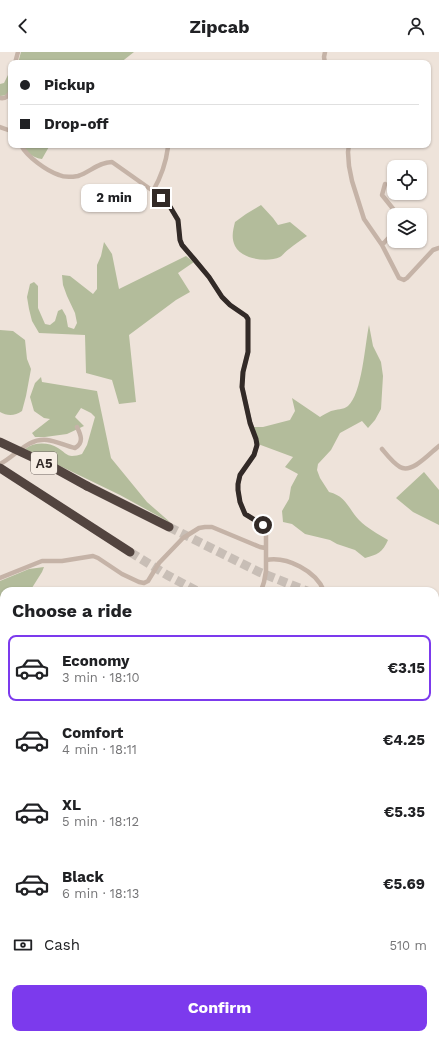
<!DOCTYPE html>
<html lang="en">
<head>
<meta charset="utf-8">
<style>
  body { margin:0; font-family:"Work Sans",sans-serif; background:#f6f6f6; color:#202124; height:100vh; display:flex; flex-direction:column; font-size:15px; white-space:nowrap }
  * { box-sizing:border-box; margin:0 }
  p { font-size:13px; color:#757577 }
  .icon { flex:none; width:22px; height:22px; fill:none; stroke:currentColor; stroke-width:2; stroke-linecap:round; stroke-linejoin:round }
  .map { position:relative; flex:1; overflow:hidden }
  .panel { position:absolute; left:0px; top:535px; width:439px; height:452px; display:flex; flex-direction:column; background:#fff; border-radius:12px 12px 0 0; box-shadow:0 1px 3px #0004 }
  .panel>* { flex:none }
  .hud { position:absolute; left:8px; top:8px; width:423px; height:88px; border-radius:8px; box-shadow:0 1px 3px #0004; display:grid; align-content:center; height:88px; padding:0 12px; background:#fff }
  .fabs { position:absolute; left:387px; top:108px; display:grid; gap:8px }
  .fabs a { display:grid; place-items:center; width:40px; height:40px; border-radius:8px; background:#fff; box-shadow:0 1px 3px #0004; font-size:20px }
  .end { position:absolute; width:18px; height:18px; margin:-9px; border:5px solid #322a27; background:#fff; box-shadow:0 0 0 2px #fff }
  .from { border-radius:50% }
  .bubble { position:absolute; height:28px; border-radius:8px; background:#fff; box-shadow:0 1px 3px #0004; font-size:13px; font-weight:700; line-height:28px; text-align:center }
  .hud b { display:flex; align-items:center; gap:14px; height:38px; font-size:15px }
  .hud b+b { border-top:1px solid #e0e0e0 }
  .hud i { width:10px; height:10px; background:#202124 }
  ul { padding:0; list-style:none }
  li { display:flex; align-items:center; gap:12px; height:66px; margin:0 8px 6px; padding:0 4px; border:2px solid transparent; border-radius:8px }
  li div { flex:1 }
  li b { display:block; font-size:15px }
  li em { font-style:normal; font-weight:700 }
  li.on { border-color:#7c3aed }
  li>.icon { width:36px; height:36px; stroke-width:1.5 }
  h2 { padding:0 12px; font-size:18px; line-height:48px }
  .pay { display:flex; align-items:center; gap:10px; height:44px; padding:0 12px; font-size:15px }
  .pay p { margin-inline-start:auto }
  .cta { display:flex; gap:8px; margin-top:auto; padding:8px 12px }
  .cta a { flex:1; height:46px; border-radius:8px; background:#7c3aed; color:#fff; font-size:16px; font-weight:700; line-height:46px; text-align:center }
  header { display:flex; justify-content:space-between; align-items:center; height:52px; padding:0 12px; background:#fff; font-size:18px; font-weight:700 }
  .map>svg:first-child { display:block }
</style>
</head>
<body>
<header><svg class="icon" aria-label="back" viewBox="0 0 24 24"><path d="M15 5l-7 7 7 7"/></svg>Zipcab<svg class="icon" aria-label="person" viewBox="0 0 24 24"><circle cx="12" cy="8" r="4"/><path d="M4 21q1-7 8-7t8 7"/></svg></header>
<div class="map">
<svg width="439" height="987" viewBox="0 0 439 987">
  <rect width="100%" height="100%" fill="#eee3da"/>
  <path fill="#b3bc9b" d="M21,0h113l-14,11h-102z
    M11,11c0,8 2,24 -2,29 -2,3 -6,4 -9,4v-12l4,-1 4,-8z
    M23,93h27l-8,14c-8,-1 -16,-6 -19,-14z
    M261,153l12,13 5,7 12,-3 17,14c-6,4 -12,8 -18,13 -3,2 -6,6 -9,8 -13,6 -39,2 -45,-11 -4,-8 -2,-16 0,-24l11,-8z
    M104,190l8,12 7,35 67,-33 8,6 -16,11 12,19 -14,8 -47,35 7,67 -17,2 -7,-24 -26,-7 -1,-38 -46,-2 -7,-12 -3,-12 -2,-12 3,-13 4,-2 4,4v22l7,16 5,1 5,-4 3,-10 4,-2 4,7 2,11 6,2 3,-6 -2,-10 -8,-17 -4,-11 -1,-10 8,1 23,18 4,-5v-24l4,-9z
    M369,273l4,21 8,16 2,14 -2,33 -6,11 -7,8 -6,-7 -22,12 -9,17 -13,14 -1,6 3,8 9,14c17,4 19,16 30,28 8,8 19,14 29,20 -5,12 -11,15 -23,18l-10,-8 -18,-6 -7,-4 -25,-6 -13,-10 -9,-2 -1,-11 7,-12 2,-12 7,-13 -13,-7 8,-10 -35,-13 -5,-17h10l27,-7 5,-9 -3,-13 28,19c3,-2 7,-4 11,-6 6,-2 12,-1 17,-5 14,-12 17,-62 21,-81z
    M0,278l13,1 12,9 2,19 4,10 -5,27 -4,15c-7,5 -15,5 -22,1z
    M41,325l1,5 55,9 14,67 36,44 24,21 -51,-28 -95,-46c9,-7 23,-7 33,-1 5,3 9,8 14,8 3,0 7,-1 10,-2l5,-9 8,-28 -4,-4 -10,-5 -6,9 9,9 -17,8 -22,3h-10l-3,-4 18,-14 -6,-1 -10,-7 -4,-14 5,-14z
    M424,420l15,18v35l-26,-13 -17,-14z
    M44,515l-2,5 -12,19h-26v129l-4,2v-141l29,-12z
    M435,630l4,2v43l-4,-1z"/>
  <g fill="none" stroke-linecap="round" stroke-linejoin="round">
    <path stroke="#c8beb6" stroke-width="9" stroke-dasharray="9 4.5" stroke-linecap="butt" d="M169,475l90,45 48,19
      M130,500l37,23 30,16
      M435,575l4,1
      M435,612h4"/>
    <path stroke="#c5b3a7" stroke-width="4.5" d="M325,0l-1,5 1,6
      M15,11l3,-11
      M0,46c6,1 8,-2 11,-7
      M0,75l11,4
      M21,93c6,12 26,26 38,30 6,3 13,2 19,1 12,-4 21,-14 34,-14l41,29 16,14 9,16 2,19 2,5 12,14 15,18 13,20 8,8 16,11 2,3v33l-5,20 -1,15 8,36 6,16 1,6 -3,10 -14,20 -2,9v6l2,12 4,10 3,3 14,9 5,6v41l-2,11 -3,9
      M349,93l-1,7 1,14 3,15 12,38 18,26 17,33 5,2 3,-2 26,-28 6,-2
      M385,132l-3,11 16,20
      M153,139c8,-14 13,-28 15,-44
      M382,193l12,-13
      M382,397c5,6 11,14 18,18 12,7 30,-14 39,-21
      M0,412c16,-8 27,-26 47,-24 10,1 18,6 28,8 9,-5 6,-13 2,-21
      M266,508c21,-4 50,11 58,31
      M0,526l42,-17h20l31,-5 5,2 24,16 17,8 5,1 4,-2 11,-18 24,-25 16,-10 6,-1h7l48,20 5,1
      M435,675l4,1
      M0,710l4,-1
      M435,805l4,-10
      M435,885l4,-2
      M233,983l2,4
      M333,983v4
      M358,983v4
      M183,987v-4"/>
    <path stroke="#52443f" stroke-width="9" d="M0,416l130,84
      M87,434l82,41"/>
    <path stroke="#52443f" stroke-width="9" d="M0,390l49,23 38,21"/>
  </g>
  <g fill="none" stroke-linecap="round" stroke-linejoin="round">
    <path stroke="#322a27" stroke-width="5" d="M161,146l8,7 9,15 2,20 2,5 12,14 15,18 13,20 8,8 16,11 2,3v33l-5,20 -1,15 8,36 6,16 1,6 -3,10 -14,20 -2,9v6l2,12 5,12 18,11"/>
  </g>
  <g text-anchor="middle" stroke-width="4" stroke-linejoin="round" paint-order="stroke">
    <rect fill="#f7eee5" stroke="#6d6560" stroke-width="1" x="31" y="400" width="26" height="22" rx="3"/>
    <g font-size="13" font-weight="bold" fill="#322a27">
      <text x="44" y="416">Α5</text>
    </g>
  </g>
</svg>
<div class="fabs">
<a><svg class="icon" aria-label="locate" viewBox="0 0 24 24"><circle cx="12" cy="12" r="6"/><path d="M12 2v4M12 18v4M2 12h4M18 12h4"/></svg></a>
<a><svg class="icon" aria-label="layers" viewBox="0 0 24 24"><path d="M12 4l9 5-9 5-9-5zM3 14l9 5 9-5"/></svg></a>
</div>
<i class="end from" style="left:263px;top:473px"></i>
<i class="end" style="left:161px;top:146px"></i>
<div class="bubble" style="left:81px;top:132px;width:66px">2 min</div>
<div class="hud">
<b><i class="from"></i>Pickup</b>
<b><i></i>Drop-off</b>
</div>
<section class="panel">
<h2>Choose a ride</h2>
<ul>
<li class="on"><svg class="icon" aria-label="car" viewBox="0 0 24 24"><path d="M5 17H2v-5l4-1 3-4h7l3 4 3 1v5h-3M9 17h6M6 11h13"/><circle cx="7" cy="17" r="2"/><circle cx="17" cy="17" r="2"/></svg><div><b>Economy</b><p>3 min · 18:10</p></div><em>€3.15</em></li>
<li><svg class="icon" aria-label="car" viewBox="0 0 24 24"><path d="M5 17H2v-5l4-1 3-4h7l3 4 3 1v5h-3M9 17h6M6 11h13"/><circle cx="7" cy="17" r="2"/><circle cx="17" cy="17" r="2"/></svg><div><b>Comfort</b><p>4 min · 18:11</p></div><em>€4.25</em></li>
<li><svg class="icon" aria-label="car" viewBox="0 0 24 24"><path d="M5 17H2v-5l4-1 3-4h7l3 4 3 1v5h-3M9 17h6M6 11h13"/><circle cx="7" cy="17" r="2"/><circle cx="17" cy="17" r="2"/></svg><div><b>XL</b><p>5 min · 18:12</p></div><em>€5.35</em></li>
<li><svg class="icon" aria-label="car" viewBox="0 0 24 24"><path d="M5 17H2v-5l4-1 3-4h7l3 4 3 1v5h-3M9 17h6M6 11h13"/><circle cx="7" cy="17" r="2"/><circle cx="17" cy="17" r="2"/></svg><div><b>Black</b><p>6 min · 18:13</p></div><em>€5.69</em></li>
</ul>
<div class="pay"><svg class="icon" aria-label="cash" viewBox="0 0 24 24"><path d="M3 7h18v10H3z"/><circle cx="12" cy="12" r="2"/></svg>Cash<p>510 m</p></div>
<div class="cta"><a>Confirm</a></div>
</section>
</div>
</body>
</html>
